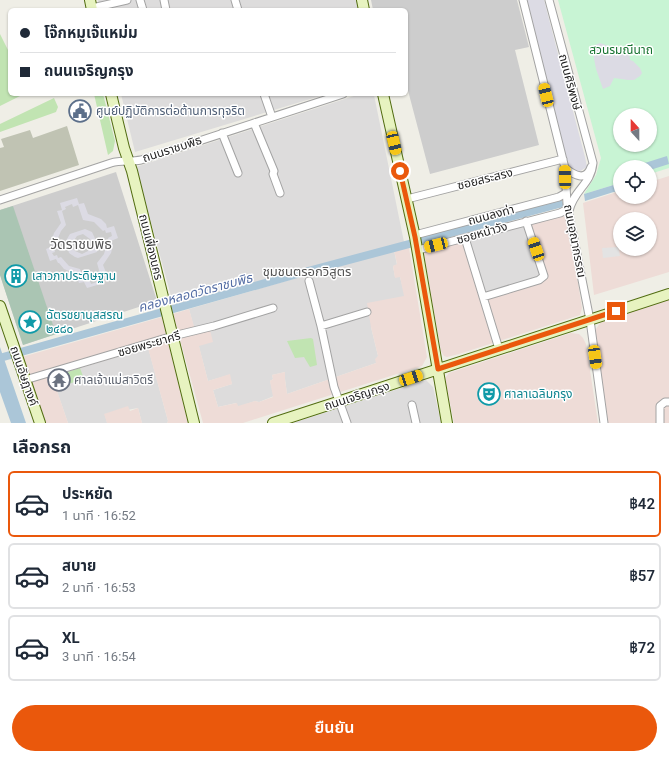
<!DOCTYPE html>
<html lang="th">
<head>
<meta charset="utf-8">
<style>
  body { margin:0; font-family:Roboto,"Noto Sans Thai",sans-serif; background:#f2f2f3; color:#1f2937; height:100vh; display:flex; flex-direction:column; font-size:15px; white-space:nowrap }
  * { box-sizing:border-box; margin:0 }
  p { font-size:13px; color:#747a83 }
  .icon { flex:none; width:22px; height:22px; fill:none; stroke:currentColor; stroke-width:2; stroke-linecap:round; stroke-linejoin:round }
  .map { position:relative; height:423px; overflow:hidden }
  .panel { display:flex; flex-direction:column; background:#fff; flex:1 }
  .panel>* { flex:none }
  .banner { position:absolute; left:8px; top:8px; width:400px; height:88px; border-radius:6px; box-shadow:0 1px 3px #0004; display:grid; align-content:center; height:88px; padding:0 12px; background:#fff }
  .needle { width:26px; rotate:339deg }
  .fabs { position:absolute; left:613px; top:108px; display:grid; gap:8px }
  .fabs a { display:grid; place-items:center; width:44px; height:44px; border-radius:50%; background:#fff; box-shadow:0 1px 3px #0004; font-size:20px }
  .end { position:absolute; width:18px; height:18px; margin:-9px; border:5px solid #ea580c; background:#fff; box-shadow:0 0 0 2px #fff }
  .from { border-radius:50% }
  .car { position:absolute; width:12px; height:24px; margin:-12px -6px; border-radius:5px; box-shadow:0 0 3px 1px #0007; background:linear-gradient(#f5c518 24%,#345 0 40%,#f5c518 0 76%,#345 0 86%,#f5c518 0) }
  .banner b { display:flex; align-items:center; gap:14px; height:38px; font-size:15px }
  .banner b+b { border-top:1px solid #e0e1e3 }
  .banner i { width:10px; height:10px; background:#1f2937 }
  ul { padding:0; list-style:none }
  li { display:flex; align-items:center; gap:12px; height:66px; margin:0 8px 6px; padding:0 4px; border:2px solid #e0e1e3; border-radius:6px }
  li div { flex:1 }
  li b { display:block; font-size:15px }
  li em { font-style:normal; font-weight:600 }
  li.current { border-color:#ea580c }
  li>.icon { width:36px; height:36px; stroke-width:1.5 }
  h2 { padding:0 12px; font-size:18px; line-height:48px }
  .primary-button { display:flex; gap:8px; margin-top:auto; padding:8px 12px }
  .primary-button a { flex:1; height:46px; border-radius:24px; background:#ea580c; color:#fff; font-size:16px; font-weight:600; line-height:46px; text-align:center }
  .map>svg:first-child { display:block }
</style>
</head>
<body>
<div class="map">
<svg width="669" height="423" viewBox="0 0 669 423">
  <rect width="100%" height="100%" fill="#efeee6"/>
  <path fill="#dddcdc" d="M98,0h259l3,10h-260z
    M121,94h206l-192,58z
    M360,94h11l3,1 30,147 -230,65 -38,-140z
    M529,223l17,51 -65,25 -19,-59z
    M394,250l3,15 -4,1 2,11h5l5,19 -34,31 7,29 -2,7 -89,31 -2,-15v-7l-13,3 1,4 -3,2 4,15 -15,6 -4,-1 -17,6 -2,-4 -18,4 -5,-17 19,-6 -3,-9 -21,6 -19,-72z
    M148,347l20,74 -1,2h-25l-4,-15 -33,6 2,9h-39l-16,-46z
    M426,380l7,7 8,36h-148z"/>
  <path fill="#eedcd7" fill-rule="evenodd" d="M669,176v96l-75,23 -11,-92 37,-12v6h30v-15zM620,219h30v30h-30z
    M560,214l4,2 4,4 14,88 -2,7 -121,39 -12,3 -3,-1 -3,-5 -18,-101 39,-10 19,59 61,-19 -13,-57z
    M409,248l18,109 -5,9 -179,57h-40l-30,-109 16,-5 7,24 14,-3 3,12 -14,4 9,35 22,-7 2,10 -19,6 5,17 19,-4 1,3 17,-5 4,1 14,-5 -3,-16 3,-2 -1,-4 13,-3v7l2,15 89,-31 -1,-4 3,-3 -7,-29 -4,-24 37,-7 -4,-19 -5,1 -2,-12 4,-2 -3,-14z
    M669,299v124h-61l-12,-84v-10l4,-6 13,-6z
    M162,317l26,106h-21l1,-2 -20,-73 -96,28 16,47h-23l-23,-66z
    M571,333l8,1 4,4 3,6 12,79h-144l-9,-45 4,-5z
    M128,406l2,5 8,-3 4,15h-35l-3,-9z"/>
  <path fill="#cdcdcd" d="M371,0h146l12,47 -14,3 24,95 -109,29 -24,-91v-73h-33z
    M116,172l41,129 -134,44 -23,-70v-65z"/>
  <path fill="#c0c3b3" d="M67,126l12,39 -79,26v-43l4,-1 -3,-8 29,-9 3,8z"/>
  <path fill="#c1e4b2" d="M0,34l10,20v40h14l-24,12z
    M94,94h9l12,47 -2,10 -5,4z
    M54,98l4,9 -2,5 -56,20v-8z
    M311,338l2,1 4,26 -7,2 -6,-10 -9,1 -8,-17z
    M80,368l4,11 -28,9 -4,-11z"/>
  <path fill="#aac5b3" d="M13,206l43,128 -33,11 -23,-70v-65z"/>
  <path fill="#c8f4d4" fill-rule="evenodd" d="M558,0h111v168l-19,6v-7h-30v16l-36,11 12,-19 5,-17zM620,115h30v30h-30z"/>
  <path fill="#e3e3e3" d="M618,247l2,9 -17,2 -1,-10z"/>
  <path fill="#dcdbe4" fill-rule="evenodd" d="M526,0h18l41,157 2,10 -10,6 -7,-4 -6,-18z
    M600,43l29,10 1,7 3,1 7,7 2,5 -2,3 -6,4h-6l-14,-2 -4,8 -7,3 -7,-20 -3,-16 2,-8z
    M77,198l2,6 5,-1 4,11 13,5 5,5 1,4 7,-2 4,12 -7,3 2,4 -2,8 -8,12 4,10 -5,1 2,7 -17,5 -3,-6 -5,1 -3,-9 -12,-5 -5,-6h-1l-2,-4 -6,2 -4,-12 7,-3 -2,-3 3,-10 7,-10 -4,-12 5,-1 -2,-7zM72,204l1,3 5,-2 5,15 11,2 9,9 2,-1 1,3 5,-1 1,4 -4,2 1,3 -3,1v5l-2,7 -7,9 4,14 -5,2 1,3 -6,2 -1,-3 -5,1 -5,-13 -11,-3 -8,-9 -3,1 -1,-3 -3,1 -2,-3 3,-1 -1,-5 3,-1 1,-8 3,-7 5,-6 -4,-14 4,-2 -1,-2z
    M85,229l7,3 6,13v3l-1,4 -3,1 -16,5 -3,-1 -6,-4 -3,-10 1,-4 3,-5zM83,234l7,5 1,7 -3,5 -6,3 -7,-3 -2,-2 -1,-6 5,-7z"/>
  <path fill="#abc6d8" d="M667,156l2,8 -19,6v-3h-18z
    M620,183v7l-35,11 -1,-7z
    M0,347l26,76h-15l-11,-31z"/>
  <g fill="none" stroke-linecap="round" stroke-linejoin="round">
    <path stroke="#abc6d8" stroke-width="8" d="M0,358l308,-87 251,-67"/>
    <g stroke="#a3a3a3" stroke-width="9">
      <path id="street" d="M140,0l3,10
        M164,0l2,10
        M235,0l3,10
        M523,0l42,168 2,36 23,116 14,103
        M549,0l44,163c-2,22 -19,26 -24,48
        M92,8l35,-8
        M264,94l8,23
        M254,123l20,48 -1,3 7,19
        M222,133l16,40
        M565,168c9,7 21,14 26,-1
        M407,199l156,-40
        M0,200l111,-37c10,-3 19,-1 30,-3l202,-66
        M415,235l144,-38 7,-4
        M465,238l34,111
        M418,250l142,-37 8,-4
        M309,281l12,45 13,61 13,36
        M483,297l56,-17 5,-4 -18,-55
        M321,326l46,-14
        M25,380l148,-44 41,-10 59,-18
        M412,405l4,18
        M660,423v-17l5,-4h4"/>
    </g>
    <g stroke="#516c10" stroke-width="12">
      <path id="secondary" d="M90,0l2,10
        M362,0l2,10
        M111,94l13,54 8,23 62,252
        M383,94l32,143 32,186
        M0,306l40,117
        M273,423l396,-129"/>
    </g>
    <use href="#street" stroke="#fff" stroke-width="7"/>
    <use href="#secondary" stroke="#e7f3c0" stroke-width="10"/>
  </g>
  <g fill="none" stroke-linecap="round" stroke-linejoin="round">
    <path stroke="#ea580c" stroke-width="5" d="M400,171l15,66 23,132 178,-58"/>
  </g>
  <defs>
    <g id="civic-ring" transform="scale(1.15)"><circle r="9.5" fill="#fff" stroke="#5c6f8a" stroke-width="1.5"/><path d="M-.6-6.5H3V-4.5H.6V-3L4-1V1h2V6H-6V1h2V-1L-.6-3ZM-1.2 2.5V6h2.4V2.5Z" fill="#5c6f8a"/></g>
    <g id="building-ring" transform="scale(1.15)"><circle r="9.5" fill="#fff" stroke="#0f9aa8" stroke-width="1.5"/><path d="M-4-6H4V6H1V3H-1V6H-4ZM-2.5-4.3h1.7v1.8h-1.7ZM.8-4.3h1.7v1.8H.8ZM-2.5-1h1.7V.8h-1.7ZM.8-1h1.7V.8H.8Z" fill="#0f9aa8"/></g>
    <g id="sight-ring" transform="scale(1.15)"><circle r="9.5" fill="#fff" stroke="#0f9aa8" stroke-width="1.5"/><path d="M0-6L1.8-2.2L6-1.7L2.9 1.2L3.7 5.4L0 3.3L-3.7 5.4L-2.9 1.2L-6-1.7L-1.8-2.2Z" fill="#0f9aa8"/></g>
    <g id="temple-ring" transform="scale(1.15)"><circle r="9.5" fill="#fff" stroke="#6b7280" stroke-width="1.5"/><path d="M0-6L5-2H3V0L6.5 2.5H4V6H1.5V3h-3V6H-4V2.5H-6.5L-3 0V-2H-5Z" fill="#6b7280"/></g>
    <g id="theatre-ring" transform="scale(1.15)"><circle r="9.5" fill="#fff" stroke="#0f9aa8" stroke-width="1.5"/><path d="M-5-5.5Q0-4 5-5.5V0Q5 5 0 6Q-5 5-5 0ZM-3.3-2.5H-1v1.5H-3.3ZM1-2.5H3.3v1.5H1ZM-2.8 1Q0 5.5 2.8 1Z" fill="#0f9aa8"/></g>
  </defs>
  <g fill-rule="evenodd">
    <use href="#civic-ring" x="80" y="111"/>
    <use href="#building-ring" x="16" y="276"/>
    <use href="#sight-ring" x="30" y="322"/>
    <use href="#temple-ring" x="59" y="380"/>
    <use href="#theatre-ring" x="489" y="394"/>
  </g>
  <g text-anchor="middle" stroke-width="3" stroke-linejoin="round" paint-order="stroke">
    <g font-size="12" fill="#177330" stroke="#fff">
      <text x="621" y="54">สวนรมณีนาถ</text>
    </g>
    <g font-size="12" fill="#1f1f1f" stroke="#fff">
      <text transform="translate(570 82) rotate(75)" y="4">ถนนศิริพงษ์</text>
      <text transform="translate(172 149) rotate(-18)" y="4">ถนนราชบพิธ</text>
      <text transform="translate(485 179) rotate(-14)" y="4">ซอยสระสรง</text>
      <text transform="translate(491 215) rotate(-15)" y="4">ถนนลงท่า</text>
      <text transform="translate(482 233) rotate(-16)" y="4">ซอยหน้าวัง</text>
      <text transform="translate(575 241) rotate(79)" y="4">ถนนอุณากรรณ</text>
      <text transform="translate(151 247) rotate(76)" y="4">ถนนเฟื่องนคร</text>
      <text transform="translate(149 344) rotate(-16)" y="4">ซอยพระยาศรี</text>
      <text transform="translate(24 376) rotate(71)" y="4">ถนนอัษฎางค์</text>
      <text transform="translate(357 396) rotate(-18)" y="4">ถนนเจริญกรุง</text>
    </g>
    <g font-size="12" fill="#4e5e75" stroke="#fff" text-anchor="start">
      <text x="96" y="115">ศูนย์ปฏิบัติการต่อต้านการทุจริต</text>
    </g>
    <g font-size="12" fill="#0d838f" stroke="#fff" text-anchor="start">
      <text x="32" y="280">เสาวภาประดิษฐาน</text>
      <text x="46" y="319">ฉัตรชยานุสสรณ<tspan x="46" dy="14">๒๔๘๐</tspan></text>
      <text x="504" y="398">ศาลาเฉลิมกรุง</text>
    </g>
    <g font-size="12" fill="#5b616d" stroke="#fff" text-anchor="start">
      <text x="74" y="384">ศาลเจ้าแม่สาวิตรี</text>
    </g>
    <g font-size="13" fill="#525252" stroke="#fff">
      <text x="307" y="276">ชุมชนตรอกวิสูตร</text>
    </g>
    <g font-size="13" font-style="italic" fill="#556ea5" stroke="#fff">
      <text transform="translate(195 292) rotate(-15)" y="5">คลองหลอดวัดราชบพิธ</text>
    </g>
    <g font-size="14" fill="#525252" stroke="#fff">
      <text x="81" y="249">วัดราชบพิธ</text>
    </g>
  </g>
</svg>
<div class="fabs">
<a><svg class="needle" viewBox="-14 -14 28 28"><path d="M0-13l5 13h-10z" fill="#e53935"/><path d="M0 13l5-13h-10z" fill="#747a83"/></svg></a>
<a><svg class="icon" aria-label="locate" viewBox="0 0 24 24"><circle cx="12" cy="12" r="6"/><path d="M12 2v4M12 18v4M2 12h4M18 12h4"/></svg></a>
<a><svg class="icon" aria-label="layers" viewBox="0 0 24 24"><path d="M12 4l9 5-9 5-9-5zM3 14l9 5 9-5"/></svg></a>
</div>
<i class="end from" style="left:400px;top:171px"></i>
<i class="end" style="left:616px;top:311px"></i>
<i class="car" style="left:546px;top:95px;rotate:346deg"></i>
<i class="car" style="left:394px;top:143px;rotate:167deg"></i>
<i class="car" style="left:565px;top:177px;rotate:359deg"></i>
<i class="car" style="left:436px;top:245px;rotate:256deg"></i>
<i class="car" style="left:536px;top:249px;rotate:341deg"></i>
<i class="car" style="left:595px;top:357px;rotate:172deg"></i>
<i class="car" style="left:411px;top:378px;rotate:72deg"></i>
<div class="banner">
<b><i class="from"></i>โจ๊กหมูเจ๊แหม่ม</b>
<b><i></i>ถนนเจริญกรุง</b>
</div>
</div>
<section class="panel">
<h2>เลือกรถ</h2>
<ul>
<li class="current"><svg class="icon" aria-label="car" viewBox="0 0 24 24"><path d="M5 17H2v-5l4-1 3-4h7l3 4 3 1v5h-3M9 17h6M6 11h13"/><circle cx="7" cy="17" r="2"/><circle cx="17" cy="17" r="2"/></svg><div><b>ประหยัด</b><p>1 นาที · 16:52</p></div><em>฿42</em></li>
<li><svg class="icon" aria-label="car" viewBox="0 0 24 24"><path d="M5 17H2v-5l4-1 3-4h7l3 4 3 1v5h-3M9 17h6M6 11h13"/><circle cx="7" cy="17" r="2"/><circle cx="17" cy="17" r="2"/></svg><div><b>สบาย</b><p>2 นาที · 16:53</p></div><em>฿57</em></li>
<li><svg class="icon" aria-label="car" viewBox="0 0 24 24"><path d="M5 17H2v-5l4-1 3-4h7l3 4 3 1v5h-3M9 17h6M6 11h13"/><circle cx="7" cy="17" r="2"/><circle cx="17" cy="17" r="2"/></svg><div><b>XL</b><p>3 นาที · 16:54</p></div><em>฿72</em></li>
</ul>
<div class="primary-button"><a>ยืนยัน</a></div>
</section>
</body>
</html>
